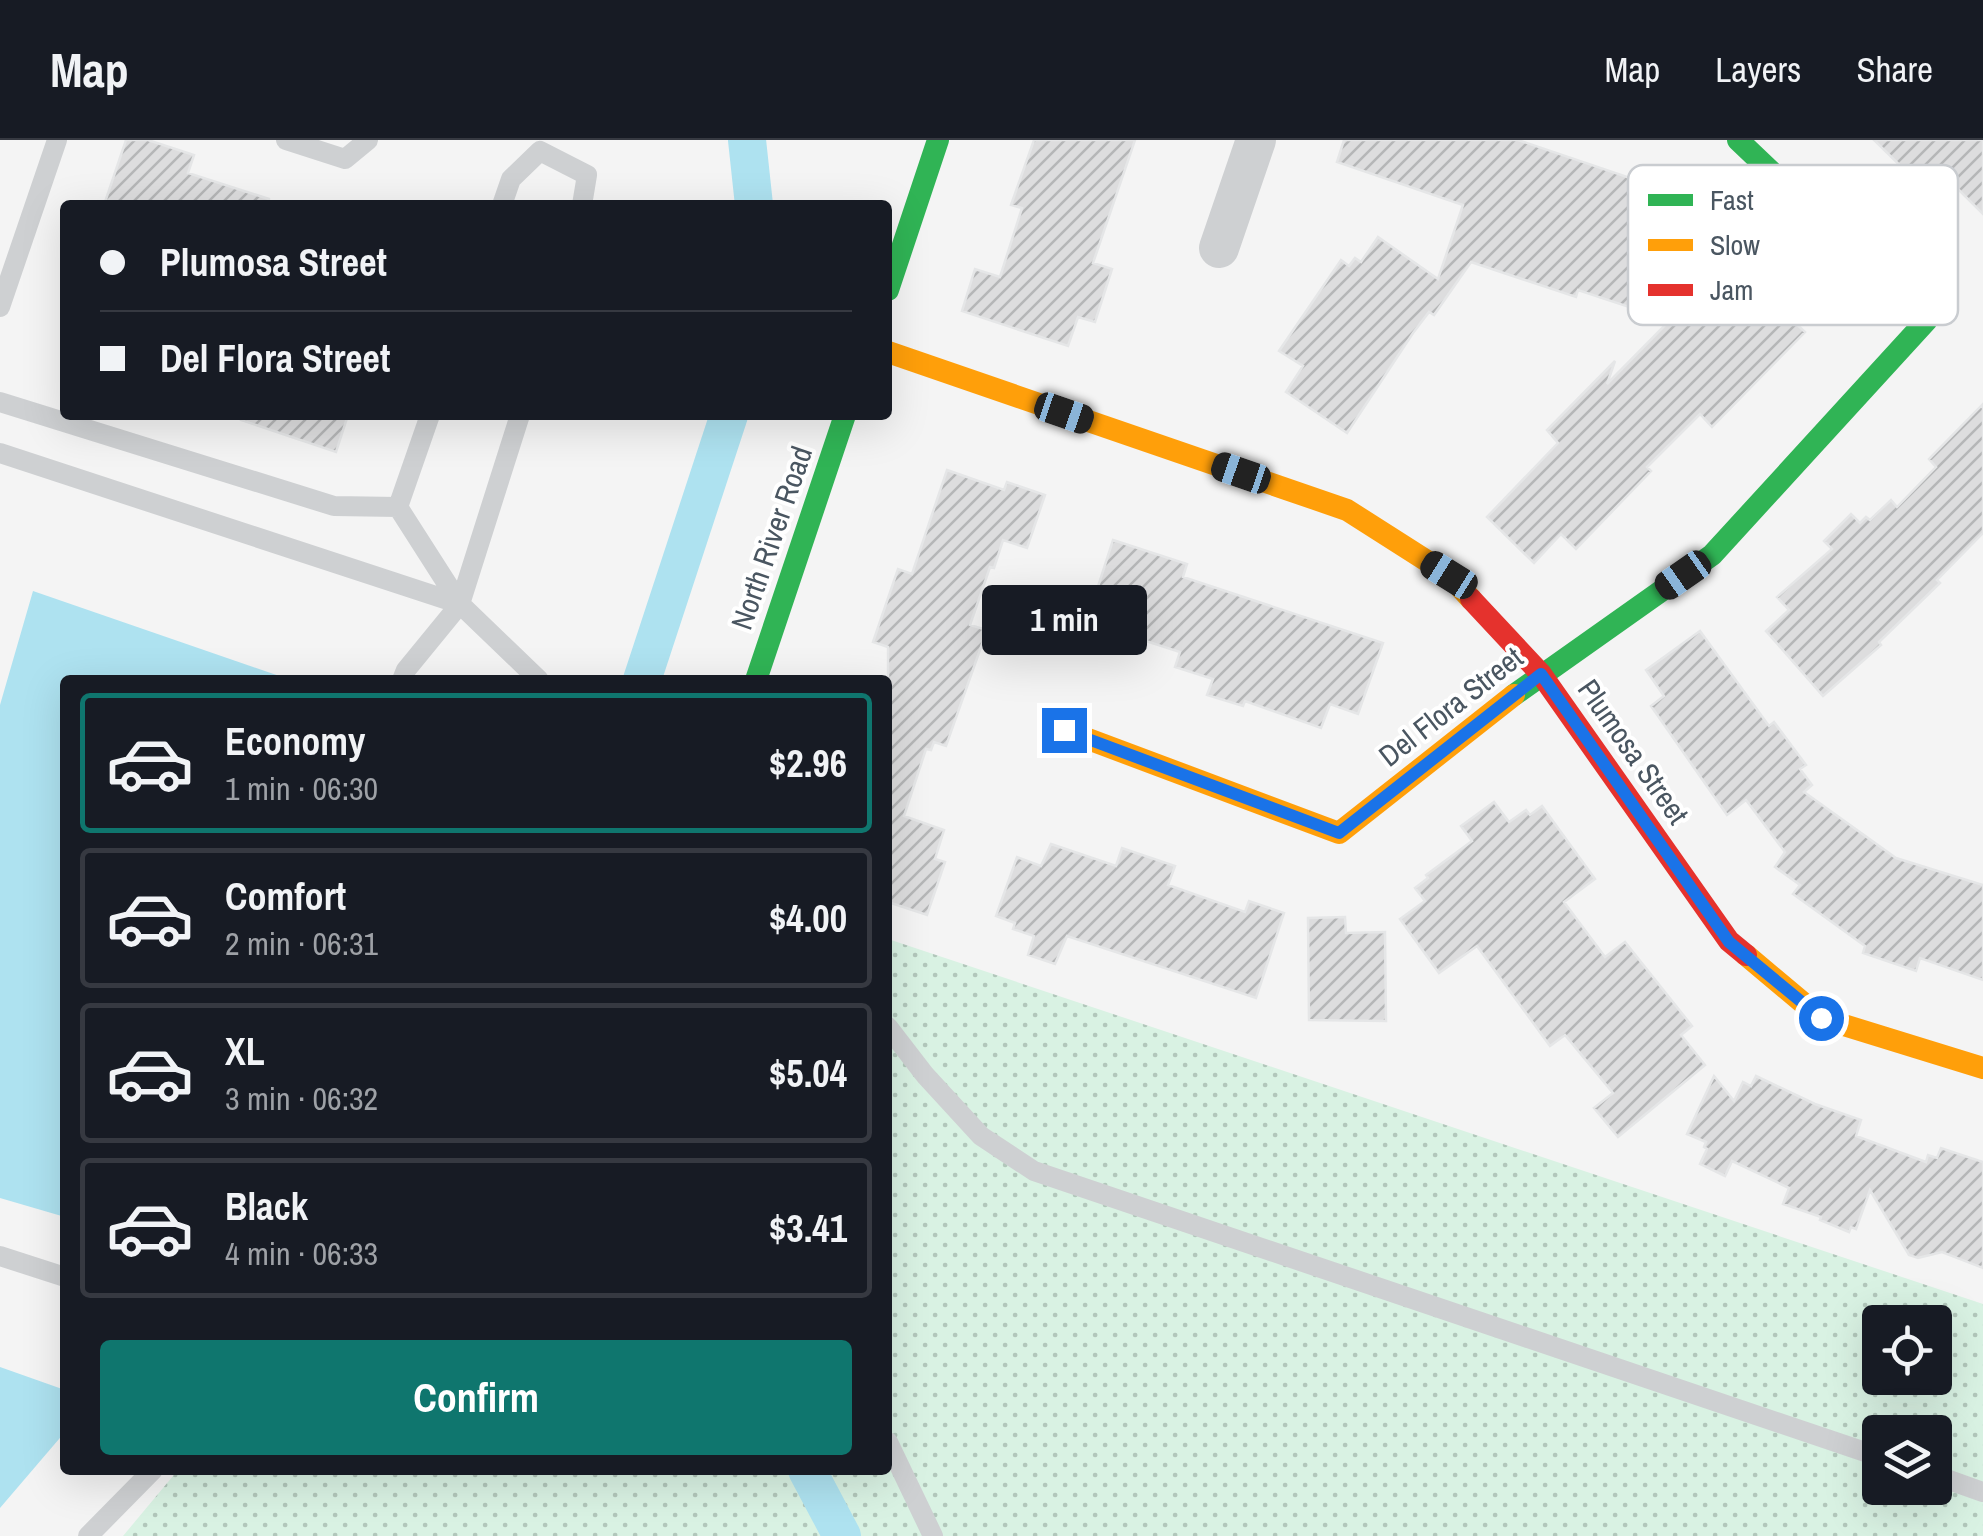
<!DOCTYPE html>
<html lang="en">
<head>
<meta charset="utf-8">
<style>
  body { margin:0; font-family:"Archivo Narrow",sans-serif; background:#20242c; color:#f1f3f6; height:100vh; display:flex; flex-direction:column; font-size:38px; white-space:nowrap }
  * { box-sizing:border-box; margin:0 }
  p { font-size:32px; color:#9ea1a6 }
  .icon { flex:none; width:55px; height:55px; fill:none; stroke:currentColor; stroke-width:2; stroke-linecap:round; stroke-linejoin:round }
  .map { position:relative; flex:1; overflow:hidden }
  .side { position:absolute; left:60px; top:535px; width:832px; height:800px; display:flex; flex-direction:column; background:#171b24; border-radius:10px; box-shadow:0 10px 40px #0002 }
  .side>* { flex:none }
  .guide { position:absolute; left:60px; top:60px; width:832px; height:220px; border-radius:10px; box-shadow:0 10px 40px #0002; display:grid; align-content:center; height:220px; padding:0 40px; background:#171b24 }
  .controls { position:absolute; left:1862px; top:1165px; display:grid; gap:20px }
  .controls a { display:grid; place-items:center; width:90px; height:90px; border-radius:10px; background:#171b24; box-shadow:0 10px 40px #0002; font-size:50px }
  .end { position:absolute; width:45px; height:45px; margin:-22px; border:12px solid #1a73e8; background:#fff; box-shadow:0 0 0 5px #fff }
  .from { border-radius:50% }
  .bubble { position:absolute; height:70px; border-radius:10px; background:#171b24; box-shadow:0 10px 40px #0002; font-size:32px; font-weight:700; line-height:70px; text-align:center }
  .car { position:absolute; width:30px; height:60px; margin:-30px -15px; border-radius:12px; box-shadow:0 0 8px 2px #0007; background:linear-gradient(#222 24%,#8ab4d8 0 40%,#222 0 76%,#8ab4d8 0 86%,#222 0) }
  .guide b { display:flex; align-items:center; gap:35px; height:95px; font-size:38px }
  .guide b+b { border-top:2px solid #363941 }
  .guide i { width:25px; height:25px; background:#f1f3f6 }
  ul { padding:18px 0 0; list-style:none }
  li { display:flex; align-items:center; gap:30px; height:140px; margin:0 20px 15px; padding:0 20px; border:5px solid #363941; border-radius:10px }
  li div { flex:1 }
  li b { display:block; font-size:38px }
  li em { font-style:normal; font-weight:700 }
  li.current { border-color:#0f766e }
  li>.icon { width:90px; height:90px; stroke-width:1.5 }
  .cta { display:flex; gap:20px; margin-top:auto; padding:20px 40px }
  .cta a { flex:1; height:115px; border-radius:10px; background:#0f766e; color:#fff; font-size:40px; font-weight:700; line-height:115px; text-align:center }
  header { display:flex; align-items:center; gap:60px; box-sizing:border-box; height:140px; padding:0 50px; background:#171b24; border-bottom:2px solid #363941 }
  header strong { font-size:48px }
  nav { display:flex; gap:55px; margin-inline-start:auto; font-size:35px }
  .map>svg:first-child { display:block }
</style>
</head>
<body>
<header>
<strong>Map</strong>
<nav><a>Map</a><a>Layers</a><a>Share</a></nav>
</header>
<div class="map">
<svg width="1983" height="1396" viewBox="0 0 1983 1396">
  <defs>
    <pattern id="grass-dots" width="8" height="8" patternUnits="userSpaceOnUse" patternTransform="scale(2.5)"><rect width="8" height="8" fill="#d9f2e3"/><path d="M2 2h.1M6 6h.1" fill="none" stroke="#b2c7bb" stroke-width="1.8" stroke-linecap="round"/></pattern>
    <pattern id="building-hatch" width="6" height="6" patternUnits="userSpaceOnUse" patternTransform="scale(2.5)"><rect width="6" height="6" fill="#ddddde"/><path d="M-1 1l2-2M0 6l6-6M5 7l2-2" fill="none" stroke="#b5b6b7"/></pattern>
  </defs>
  <rect width="100%" height="100%" fill="#f4f4f4"/>
  <path fill="url(#grass-dots)" fill-rule="evenodd" d="M888,799l1095,365v232h-1860l55,-66h710zM1880,1182h55v56h-55zM1880,1292h55v56h-55z"/>
  <path fill="#aee2f0" d="M33,451l258,89h-226v537l-65,-19v-493z
    M0,1227l65,23v42l-65,76z"/>
  <g fill="none" stroke-linecap="round" stroke-linejoin="round">
    <path stroke="#aee2f0" stroke-width="38" d="M747,0l7,65
      M642,540l87,-265
      M807,1330l35,66"/>
  </g>
  <path fill="url(#building-hatch)" stroke="#e5e6e7" stroke-width="2.5" d="M126,0h22l46,15 -6,18 81,26v6h-165z
    M1034,0h101l-42,123 19,6 -17,53 -17,-5 -10,29 -106,-35 13,-42 25,8 22,-69 -11,-3z
    M1344,0h174l124,42 -9,28 28,9 -29,89 -54,-18 -2,7 -105,-35 -37,53 -5,-3 -16,21 -66,100 -61,-41 17,-26 -24,-15 62,-91 8,6 6,-8 6,4 17,-25 60,42 25,-74 -126,-43z
    M1874,0h109v74l-44,-44 -17,17z
    M1752,97l54,53 -21,23 20,19 -93,95 -12,-13 -53,53 4,4 -75,78 -15,-15 -27,29 -47,-46 71,-74 -11,-13 68,-69 -8,23z
    M1983,264v129l-46,47 3,3 -61,59 2,3 -58,51 -57,-65 23,-21 -12,-13 55,-48 -8,-8 27,-27 9,9 6,-6 4,3 21,-20 6,7 39,-40 -7,-8z
    M242,275h106l-12,37 -95,-32z
    M947,330l57,20 3,-8 38,13 -18,53 -24,-8 -9,28 -4,-1 -20,58 17,5 -41,116 -12,-4 -3,8 -5,-1 -22,67 40,14 -9,29 10,3 -18,53 -39,-13v-255l-15,-5 25,-73 14,5z
    M1113,400l74,24 -4,13 200,66 -25,71 -28,-10 -9,24 -76,-27 -2,5 -36,-11 6,-16 -38,-12 5,-15 -56,-18 7,-20 -38,-12z
    M1700,491l69,95 5,-4 32,43 -6,4 12,16 -8,7 92,66 87,27v95l-63,-22 -4,13 -53,-18 2,-7 -72,-52 7,-9 -25,-18 10,-15 -39,-52 -19,15 -76,-109 13,-10 -18,-26z
    M1494,662l15,20 17,-12 4,5 12,-9 53,73 -31,23 41,55 20,-15 67,84 -11,9 24,30 -87,72 -24,-29 19,-15 -48,-58 -15,11 -73,-100 -38,27 -39,-54 25,-18 -10,-13 13,-10 -2,-3 46,-34 -11,-15z
    M1051,704l65,22 6,-18 53,18 -7,19 77,27 4,-11 35,12 -28,85 -189,-62 -12,28 -27,-9 6,-19 -21,-7 2,-6 -19,-7 21,-59 24,9z
    M1345,777l1,16 39,-1 1,89 -77,-1 -1,-102z
    M1714,936l20,25 9,-19 8,4 5,-10 59,28 46,16 -5,16 70,26 2,-7 9,3 4,-10 42,14v106l-41,-16 -24,6 -9,-3 -39,-65 -14,39 -5,-2 -2,5 -29,-12 1,-3 -38,-13 6,-16 -57,-27 -7,15 -25,-12 7,-15 -3,-2 2,-5 -19,-8z"/>
  <g fill="none" stroke-linecap="round" stroke-linejoin="round">
    <path stroke="#ced0d2" stroke-width="20" d="M286,0l59,19 23,-19
      M502,65l9,-26 29,-28 47,24 -5,30
      M0,167l57,-167
      M0,262l334,104 64,1
      M0,313l460,151
      M398,367l62,97 79,76
      M398,367l32,-92
      M402,540l4,-10 54,-66 60,-189
      M888,887l37,48 56,61 53,35 846,286
      M0,1116l65,21
      M888,1302l45,94
      M1935,1335l48,17
      M88,1396l65,-66"/>
    <path stroke="#ced0d2" stroke-width="40" d="M1219,108l37,-108"/>
    <path stroke="#30b455" stroke-width="22" d="M888,150l50,-150
      M756,540l89,-265
      M1514,555l198,-140 215,-235 -189,-180"/>
    <path stroke="#ff9f0a" stroke-width="22" d="M888,212l459,158 102,65 22,24
      M1064,590l275,103 175,-138
      M1746,815l75,63 162,50"/>
    <path stroke="#e5322d" stroke-width="22" d="M1471,459l70,75 188,267 17,14"/>
  </g>
  <g fill="none" stroke-linecap="round" stroke-linejoin="round">
    <path stroke="#1a73e8" stroke-width="12" d="M1064,590l275,103 202,-159 188,268 92,76"/>
  </g>
  <g text-anchor="middle" stroke-width="8" stroke-linejoin="round" paint-order="stroke">
    <g font-size="30" fill="#4a5661" stroke="#fff">
      <text transform="translate(772 398) rotate(-71)" y="10">North River Road</text>
      <text transform="translate(1451 567) rotate(-38)" y="10">Del Flora Street</text>
      <text transform="translate(1633 612) rotate(55)" y="10">Plumosa Street</text>
    </g>
  </g>
  <rect x="1628" y="25" width="330" height="160" rx="15" fill="#fff" stroke="#c9ccd0" stroke-width="2.5"/>
  <rect x="1648" y="54" width="45" height="12" fill="#30b455"/>
  <rect x="1648" y="99" width="45" height="12" fill="#ff9f0a"/>
  <rect x="1648" y="144" width="45" height="12" fill="#e5322d"/>
  <g font-size="28" fill="#4a5661">
    <text x="1710" y="70">Fast</text>
    <text x="1710" y="115">Slow</text>
    <text x="1710" y="160">Jam</text>
  </g>
</svg>
<div class="controls">
<a><svg class="icon" aria-label="locate" viewBox="0 0 24 24"><circle cx="12" cy="12" r="6"/><path d="M12 2v4M12 18v4M2 12h4M18 12h4"/></svg></a>
<a><svg class="icon" aria-label="layers" viewBox="0 0 24 24"><path d="M12 4l9 5-9 5-9-5zM3 14l9 5 9-5"/></svg></a>
</div>
<i class="end from" style="left:1821px;top:878px"></i>
<i class="end" style="left:1064px;top:590px"></i>
<div class="bubble" style="left:982px;top:445px;width:165px">1 min</div>
<i class="car" style="left:1064px;top:273px;rotate:109deg"></i>
<i class="car" style="left:1241px;top:333px;rotate:289deg"></i>
<i class="car" style="left:1449px;top:435px;rotate:302deg"></i>
<i class="car" style="left:1683px;top:435px;rotate:235deg"></i>
<div class="guide">
<b><i class="from"></i>Plumosa Street</b>
<b><i></i>Del Flora Street</b>
</div>
<section class="side">
<ul>
<li class="current"><svg class="icon" aria-label="car" viewBox="0 0 24 24"><path d="M5 17H2v-5l4-1 3-4h7l3 4 3 1v5h-3M9 17h6M6 11h13"/><circle cx="7" cy="17" r="2"/><circle cx="17" cy="17" r="2"/></svg><div><b>Economy</b><p>1 min · 06:30</p></div><em>$2.96</em></li>
<li><svg class="icon" aria-label="car" viewBox="0 0 24 24"><path d="M5 17H2v-5l4-1 3-4h7l3 4 3 1v5h-3M9 17h6M6 11h13"/><circle cx="7" cy="17" r="2"/><circle cx="17" cy="17" r="2"/></svg><div><b>Comfort</b><p>2 min · 06:31</p></div><em>$4.00</em></li>
<li><svg class="icon" aria-label="car" viewBox="0 0 24 24"><path d="M5 17H2v-5l4-1 3-4h7l3 4 3 1v5h-3M9 17h6M6 11h13"/><circle cx="7" cy="17" r="2"/><circle cx="17" cy="17" r="2"/></svg><div><b>XL</b><p>3 min · 06:32</p></div><em>$5.04</em></li>
<li><svg class="icon" aria-label="car" viewBox="0 0 24 24"><path d="M5 17H2v-5l4-1 3-4h7l3 4 3 1v5h-3M9 17h6M6 11h13"/><circle cx="7" cy="17" r="2"/><circle cx="17" cy="17" r="2"/></svg><div><b>Black</b><p>4 min · 06:33</p></div><em>$3.41</em></li>
</ul>
<div class="cta"><a>Confirm</a></div>
</section>
</div>
</body>
</html>
